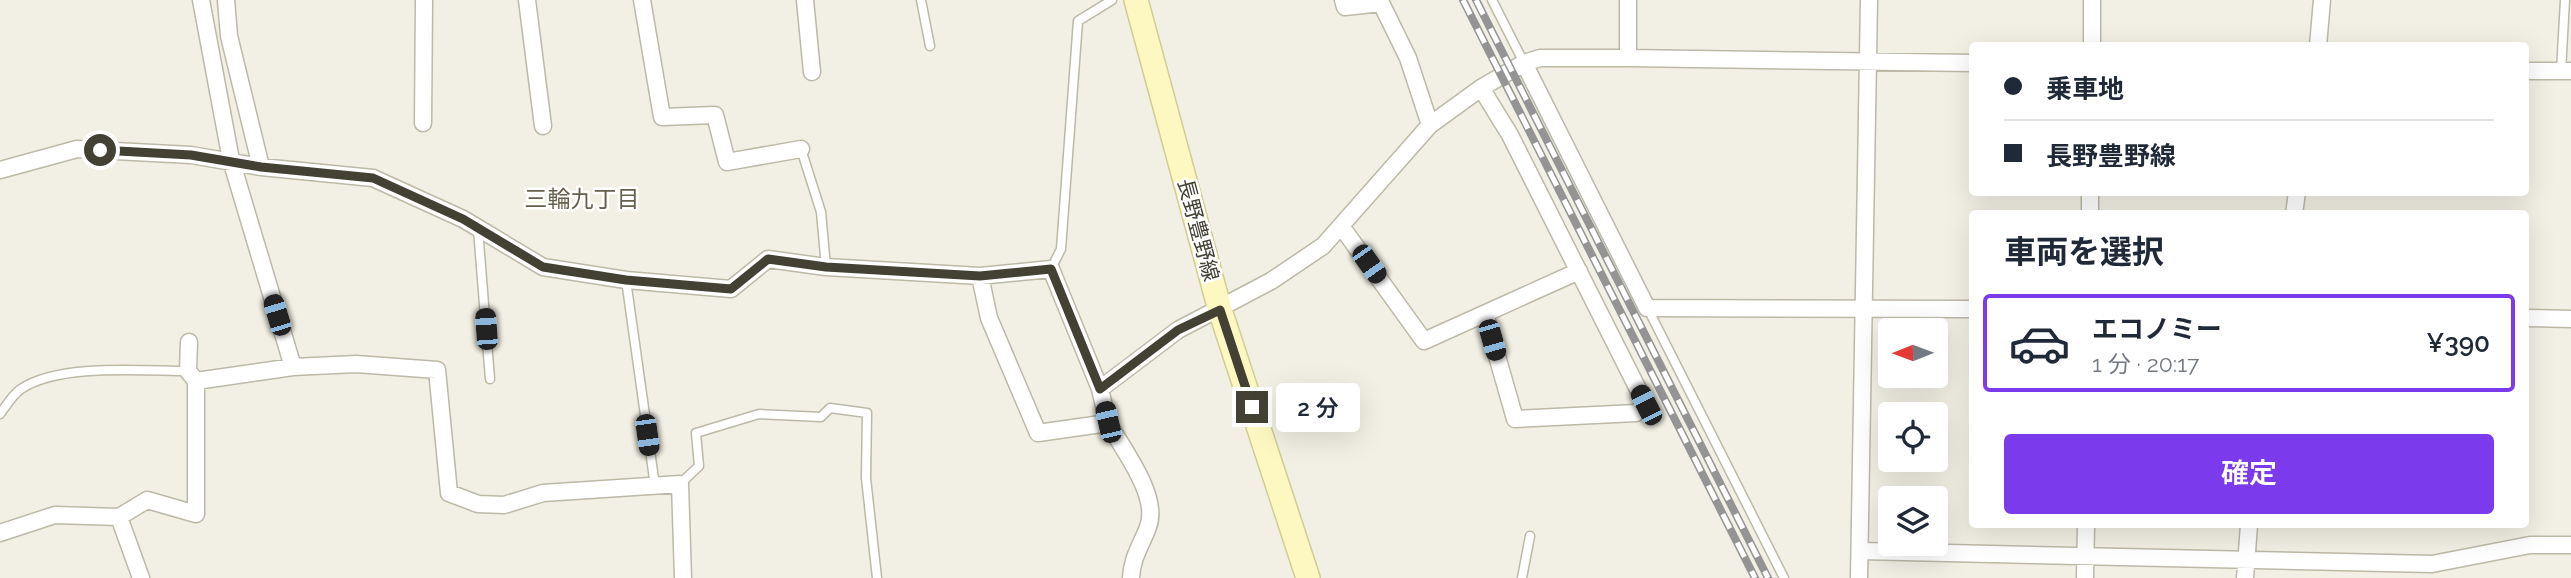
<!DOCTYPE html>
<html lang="ja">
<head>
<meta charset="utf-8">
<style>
  body { margin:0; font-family:Raleway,"Noto Sans JP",sans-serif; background:#f2f2f3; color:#1f2937; height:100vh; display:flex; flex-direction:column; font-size:26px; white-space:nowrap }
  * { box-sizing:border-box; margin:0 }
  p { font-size:23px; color:#747a83 }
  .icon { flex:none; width:38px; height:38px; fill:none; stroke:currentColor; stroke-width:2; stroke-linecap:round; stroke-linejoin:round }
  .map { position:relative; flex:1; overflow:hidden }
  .side { position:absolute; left:1969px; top:210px; width:560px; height:318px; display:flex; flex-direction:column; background:#fff; border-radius:7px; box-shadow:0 7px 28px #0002 }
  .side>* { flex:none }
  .top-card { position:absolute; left:1969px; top:42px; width:560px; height:154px; border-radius:7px; box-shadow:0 7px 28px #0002; display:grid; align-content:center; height:154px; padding:0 35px; background:#fff }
  .needle { width:46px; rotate:269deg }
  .buttons { position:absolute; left:1878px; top:318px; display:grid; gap:14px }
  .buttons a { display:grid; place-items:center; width:70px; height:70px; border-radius:7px; background:#fff; box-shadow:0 7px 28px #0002; font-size:35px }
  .end { position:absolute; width:32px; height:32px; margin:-16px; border:9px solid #434034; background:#fff; box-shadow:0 0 0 4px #fff }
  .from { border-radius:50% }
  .bubble { position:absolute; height:49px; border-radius:7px; background:#fff; box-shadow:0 7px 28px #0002; font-size:23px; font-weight:600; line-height:49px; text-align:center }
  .car { position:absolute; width:21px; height:42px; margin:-21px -10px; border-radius:9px; box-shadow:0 0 5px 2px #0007; background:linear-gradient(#222 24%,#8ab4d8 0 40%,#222 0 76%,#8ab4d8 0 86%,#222 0) }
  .top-card b { display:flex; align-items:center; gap:24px; height:66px; font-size:26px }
  .top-card b+b { border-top:2px solid #e0e1e3 }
  .top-card i { width:18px; height:18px; background:#1f2937 }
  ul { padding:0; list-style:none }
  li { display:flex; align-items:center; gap:21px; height:98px; margin:0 14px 10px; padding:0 21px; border:4px solid transparent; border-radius:7px }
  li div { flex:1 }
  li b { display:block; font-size:26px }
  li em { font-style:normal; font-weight:600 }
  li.active { border-color:#7c3aed }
  li>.icon { width:63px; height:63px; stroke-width:1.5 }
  h2 { padding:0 35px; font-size:32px; line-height:84px }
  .action { display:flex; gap:14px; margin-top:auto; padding:14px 35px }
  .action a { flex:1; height:80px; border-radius:7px; background:#7c3aed; color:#fff; font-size:28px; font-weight:600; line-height:80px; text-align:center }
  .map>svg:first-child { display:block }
</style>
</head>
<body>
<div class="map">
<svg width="2571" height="578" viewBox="0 0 2571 578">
  <rect width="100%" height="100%" fill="#f2f0e4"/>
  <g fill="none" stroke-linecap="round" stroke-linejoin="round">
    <g stroke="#bdb9a7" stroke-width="11">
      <path id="service" d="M921,0l9,46
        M1492,0l32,63
        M2561,71l4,-71
        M801,149l20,63 5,55
        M478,229l12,150
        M1051,269l10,-20 17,-228 34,-21
        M626,280l29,206
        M1648,309l136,269
        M0,414c6,-8 13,-20 21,-25 38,-26 123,-18 167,-18
        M680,484l19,-18 -3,-33 63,-19 62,3 9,-9 37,5 -1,65 11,100
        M1522,578l8,-42"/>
    </g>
    <g stroke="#bdb9a7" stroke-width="19">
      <path id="minor" d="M201,0l30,160 62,207
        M226,0l3,36 32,131
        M527,0l16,126
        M642,0l20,117 53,-2 12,47 74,-13
        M805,0l7,72
        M1343,0l2,7 36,-4 27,55 22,67
        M2092,46v-46
        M2318,46l4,-46
        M1628,58v-58
        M1524,63l123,245 325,1
        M2525,71h46
        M1481,88l29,47 136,270 -10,8 -121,6 -30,-105
        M423,123l1,-123
        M0,170l77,-21 114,6 70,12 112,11 90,41 80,48 83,13 105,9 37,-30 58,8 154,9 71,-7 49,120 78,-59 93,-49 52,-35 107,-121 51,-37 43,-25 16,-5h88l344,5
        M2090,214v-22
        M2294,214l3,-22
        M1341,226l83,115 155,-70
        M980,276l9,42 49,115 70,-10 -8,-34
        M2525,318l46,1
        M196,381l97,-14 63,-3 81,6 12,123 29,11 26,1 39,-12 137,-9 3,94
        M1108,423c15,26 52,74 40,104 -7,19 -16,30 -17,51
        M119,517l22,61
        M0,533l55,-18 64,2 28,-17 49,14v-133l-8,-10 1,-29
        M1861,551l571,13 98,-19h41
        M1859,578l10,-578
        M2085,578l1,-53
        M2245,578l4,-53"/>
    </g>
    <g stroke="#d1cb94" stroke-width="26">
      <path id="secondary" d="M1136,0l84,310 88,268"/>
    </g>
    <use href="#service" stroke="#fff" stroke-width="8"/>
    <use href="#minor" stroke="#fff" stroke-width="16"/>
    <use href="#secondary" stroke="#fdf8c2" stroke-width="23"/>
    <g stroke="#949494" stroke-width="8">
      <path id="rail" d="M1463,0l292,578
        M1476,0l292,578"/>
    </g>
    <use href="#rail" stroke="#fff" stroke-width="5" stroke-dasharray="16" stroke-linecap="butt"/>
  </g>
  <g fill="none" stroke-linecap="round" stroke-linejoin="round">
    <path stroke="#434034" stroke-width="9" d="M100,150l91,5 70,12 112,11 90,41 80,48 83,13 105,9 37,-30 58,8 154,9 71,-7 49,120 78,-59 42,-20 32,97"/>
  </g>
  <g text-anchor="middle" stroke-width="5" stroke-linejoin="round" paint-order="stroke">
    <g font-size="21" fill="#434034" stroke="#fff">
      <text transform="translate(1198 230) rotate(75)" y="7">長野豊野線</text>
    </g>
    <g font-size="23" fill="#66604c" stroke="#fff">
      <text x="582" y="207">三輪九丁目</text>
    </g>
  </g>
</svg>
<div class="buttons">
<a><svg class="needle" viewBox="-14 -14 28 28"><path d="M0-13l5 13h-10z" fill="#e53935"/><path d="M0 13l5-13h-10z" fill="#747a83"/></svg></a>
<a><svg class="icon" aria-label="locate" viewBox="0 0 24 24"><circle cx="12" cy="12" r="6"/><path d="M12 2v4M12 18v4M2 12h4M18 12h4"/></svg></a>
<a><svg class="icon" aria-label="layers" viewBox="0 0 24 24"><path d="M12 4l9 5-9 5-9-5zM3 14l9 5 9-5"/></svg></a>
</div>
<i class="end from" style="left:100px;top:150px"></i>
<i class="end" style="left:1252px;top:407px"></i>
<div class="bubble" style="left:1276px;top:383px;width:84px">2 分</div>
<i class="car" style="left:1369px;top:264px;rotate:145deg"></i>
<i class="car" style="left:277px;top:315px;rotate:343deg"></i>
<i class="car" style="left:486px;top:329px;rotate:356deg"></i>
<i class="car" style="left:1492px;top:340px;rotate:164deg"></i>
<i class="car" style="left:1646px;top:405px;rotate:333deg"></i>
<i class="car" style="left:1108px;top:422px;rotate:347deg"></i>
<i class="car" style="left:647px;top:435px;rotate:172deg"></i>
<div class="top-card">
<b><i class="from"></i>乗車地</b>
<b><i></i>長野豊野線</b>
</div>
<section class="side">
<h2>車両を選択</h2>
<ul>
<li class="active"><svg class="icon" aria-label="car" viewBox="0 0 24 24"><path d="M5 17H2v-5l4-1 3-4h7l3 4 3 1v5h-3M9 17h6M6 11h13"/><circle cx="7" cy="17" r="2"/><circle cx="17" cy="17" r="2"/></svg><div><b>エコノミー</b><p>1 分 · 20:17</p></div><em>¥390</em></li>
</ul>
<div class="action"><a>確定</a></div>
</section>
</div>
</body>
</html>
